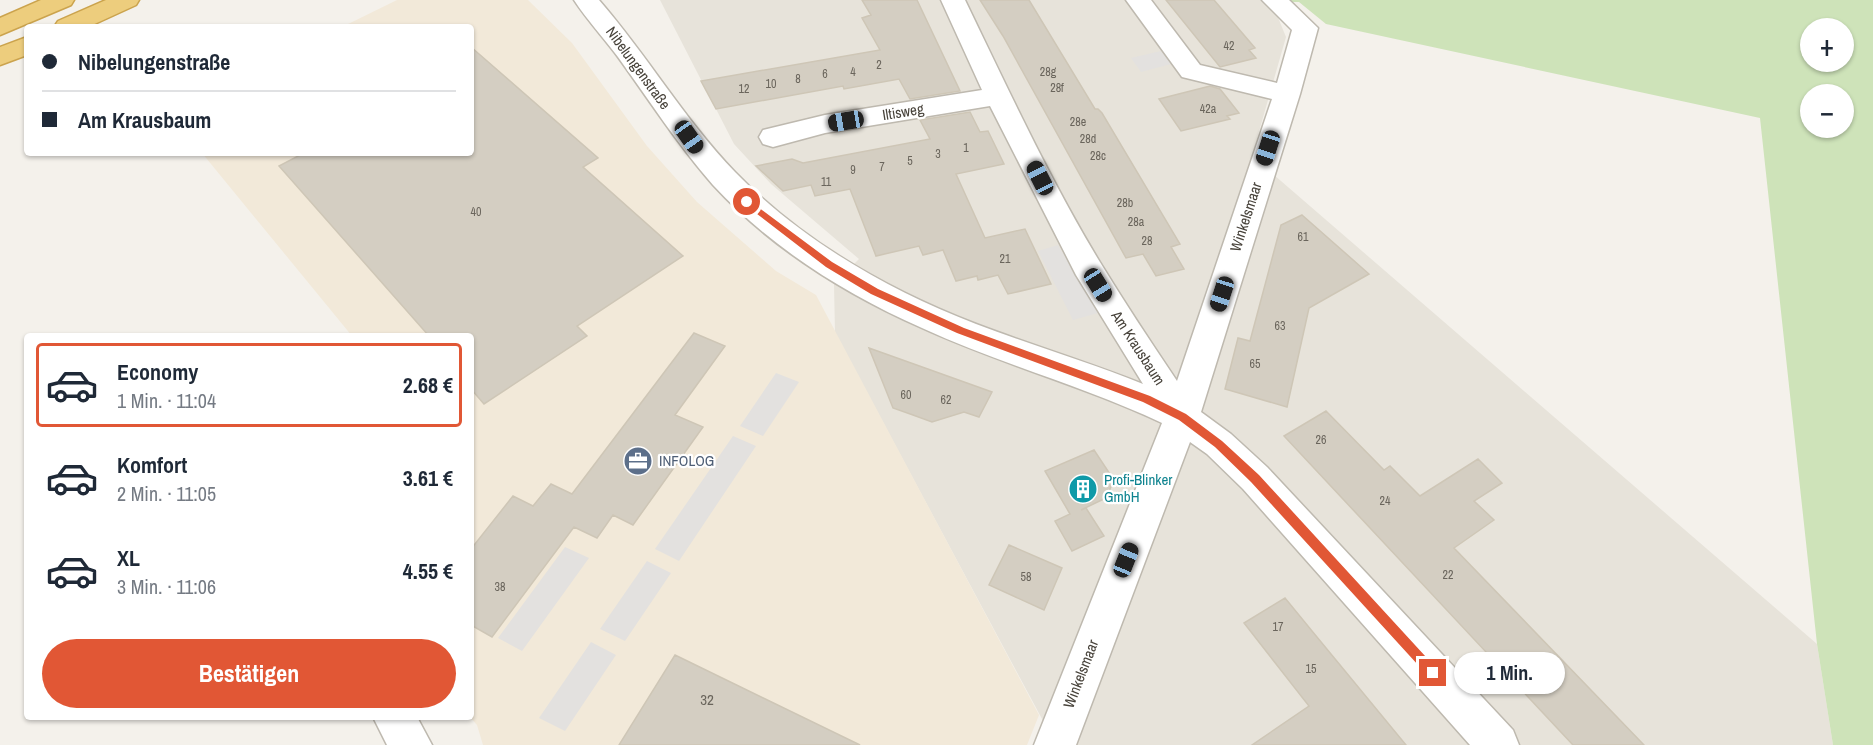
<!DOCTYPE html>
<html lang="de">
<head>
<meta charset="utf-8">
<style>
  body { margin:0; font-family:"Archivo Narrow",sans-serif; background:#f2f2f3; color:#1f2937; height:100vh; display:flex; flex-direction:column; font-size:22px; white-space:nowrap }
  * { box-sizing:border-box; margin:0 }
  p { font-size:20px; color:#747a83 }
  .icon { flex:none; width:33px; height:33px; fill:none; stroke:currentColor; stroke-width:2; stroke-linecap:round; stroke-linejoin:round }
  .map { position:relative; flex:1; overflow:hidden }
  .side { position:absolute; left:24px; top:333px; width:450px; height:387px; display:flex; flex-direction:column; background:#fff; border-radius:6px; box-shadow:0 2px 4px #0004 }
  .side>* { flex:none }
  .hud { position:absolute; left:24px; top:24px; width:450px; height:132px; border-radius:6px; box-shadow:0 2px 4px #0004; display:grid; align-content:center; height:132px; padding:0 18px; background:#fff }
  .tools { position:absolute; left:1800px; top:18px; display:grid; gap:12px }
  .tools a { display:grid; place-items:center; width:54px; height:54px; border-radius:50%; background:#fff; box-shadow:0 2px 4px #0004; font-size:30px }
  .end { position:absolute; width:27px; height:27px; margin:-14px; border:8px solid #e15735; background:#fff; box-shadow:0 0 0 3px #fff }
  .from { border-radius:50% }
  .bubble { position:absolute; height:42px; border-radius:21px; background:#fff; box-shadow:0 2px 4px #0004; font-size:20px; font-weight:700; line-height:42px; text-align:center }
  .car { position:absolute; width:18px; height:36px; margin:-18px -9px; border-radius:8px; box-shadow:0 0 4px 2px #0007; background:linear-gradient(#222 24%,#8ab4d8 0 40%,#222 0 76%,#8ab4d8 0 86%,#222 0) }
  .hud b { display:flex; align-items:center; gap:21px; height:57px; font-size:22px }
  .hud b+b { border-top:2px solid #e0e1e3 }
  .hud i { width:15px; height:15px; background:#1f2937 }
  ul { padding:10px 0 0; list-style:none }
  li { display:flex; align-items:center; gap:18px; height:84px; margin:0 12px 9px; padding:0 6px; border:3px solid transparent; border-radius:6px }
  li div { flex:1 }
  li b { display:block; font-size:22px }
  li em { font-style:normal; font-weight:700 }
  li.current { border-color:#e15735 }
  li>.icon { width:54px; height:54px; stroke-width:1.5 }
  .primary-button { display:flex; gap:12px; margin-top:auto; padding:12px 18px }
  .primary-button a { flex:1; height:69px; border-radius:36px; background:#e15735; color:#fff; font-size:24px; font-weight:700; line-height:69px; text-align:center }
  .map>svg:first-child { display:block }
</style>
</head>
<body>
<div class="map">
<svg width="1873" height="745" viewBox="0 0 1873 745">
  <rect width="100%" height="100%" fill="#f4f1eb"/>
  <path fill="#e7e3da" d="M660,0h602l15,15 9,22 -34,119 565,488 16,101h-777l-221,-412 -1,-49 25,-25 -88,-75 -37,-40z"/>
  <path fill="#f2e9d9" d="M397,0h131l44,43 75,103 50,56 79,69 40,24 223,420 -12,30h-544l-6,-20 -7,-8 1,-381h-119l-150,-183h269v-126h-129z"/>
  <path fill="#cee3b9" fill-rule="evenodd" d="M1280,0h593v745h-40l-16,-101 -57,-526 -434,-94 -27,-22h-17zM1810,28h34v34h-34zM1810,94h34v34h-34z"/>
  <path fill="#e3e1df" d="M1161,51l10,13 -30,8 -10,-14z
    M1058,245l40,68 -25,7 -35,-69z
    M776,373l23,9 -36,54 -23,-10z
    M733,436l23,10 -77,115 -24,-12z
    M565,547l24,11 -67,93 -24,-13z
    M647,561l24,12 -46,68 -25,-12z
    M591,642l25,13 -51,76 -26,-13z"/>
  <path fill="#d4cec2" stroke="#cec6b6" stroke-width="1.5" d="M862,0h55l43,91 -50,8 -11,-20 -55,10 -1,-3 -127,23 -15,-28 179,-31 -18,-32 9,-3z
    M980,0h49l66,109h3l4,4 78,131 -9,3 13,22 -28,7 -13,-22 -17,4 -123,-222z
    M1166,0h48l41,48 -6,2 7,8 -36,9z
    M471,47l127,111 -15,9 100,89 -106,70 10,10 -103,68 -13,-15v-53h-42l-150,-170 25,-13h167z
    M1210,86l10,3 19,24 -12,3 3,3 -49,12 -22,-32z
    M970,112l10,20 8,-1 16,33 -48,10 29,64 40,-9 26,55 -43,10 -10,-19 -20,5 -1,-4 -21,5 -13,-31 -20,5 -4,-9 -43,10 -26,-67 -35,7 -4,-11 -28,6 -27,-25 36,-7 11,4 127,-24 -10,-19z
    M1302,215l67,59 -60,34 -22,99 -62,-18 13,-51 12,3 31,-116z
    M694,333l31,13 -50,69 28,12 -70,98 -20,-10 -16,23 -23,-11 -82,110 -21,-12v-76l42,-53 20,10 18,-22 21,10z
    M869,348l56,20 67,24 -13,25 -15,-5 -32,10 -19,-7 -20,-7z
    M1326,411l58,59 6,-4 30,30 58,-37 24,24 -28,18 20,19 -40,28 190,197h-71l-289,-309z
    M1094,450l20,30 -8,18 -25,12 5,-2 18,28 -32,15 -17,-30 15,-7 -25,-43z
    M1009,545l53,23 -18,42 -55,-25z
    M1285,598l27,33 94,114h-154l57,-39 -65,-83z
    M675,655l185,90h-241z"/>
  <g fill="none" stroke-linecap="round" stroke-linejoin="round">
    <g stroke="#beb9af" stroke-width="3">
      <path id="minor" d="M574,0h25c48,55 85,119 136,172 66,68 153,118 241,152 55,21 112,38 167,60l-67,-109 -86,-169 -165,27 -52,14 -10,-3 -4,-7 4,-7 62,-15 157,-25 -41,-90h24c42,87 83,176 133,259 25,41 52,82 79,122l95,-282 -90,-22 -56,-77h25l49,65 77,18 15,-53 -30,-30h27l29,28 -18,66 -99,318 30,22 36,33 246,263 6,15h-49l-227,-256 -36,-35 -17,-12 -114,303h-42l128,-322c-78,-37 -162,-59 -240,-95 -77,-34 -152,-81 -209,-143 -35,-40 -64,-85 -95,-128 -14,-19 -31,-37 -44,-57z
        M373,717h44l15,28h-45z"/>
    </g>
    <g stroke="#cba34d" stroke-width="3">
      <path id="highway" d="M41,0h33l-3,5 -71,30v-17z
        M106,0h33l-3,5 -48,22h-34l4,-6z
        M27,37v18l-27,10v-18z"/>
    </g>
    <use href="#minor" fill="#fff" fill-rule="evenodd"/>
    <use href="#highway" fill="#edcd7d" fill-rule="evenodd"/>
  </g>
  <path fill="#e15735" d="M747,199l85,63 46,27 86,39 186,68 36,18 36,27 37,34 178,194v8h-8l-178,-195 -36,-35 -36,-27 -36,-18 -186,-69 -86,-39 -45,-27 -82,-63 -1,-2z"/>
  <defs>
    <g id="office-disc" transform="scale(1.5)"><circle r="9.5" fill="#5c6f8a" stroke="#fff"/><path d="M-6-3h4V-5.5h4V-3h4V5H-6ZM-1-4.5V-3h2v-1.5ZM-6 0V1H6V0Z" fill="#fff"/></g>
    <g id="building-disc" transform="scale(1.5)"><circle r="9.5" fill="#0f9aa8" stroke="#fff"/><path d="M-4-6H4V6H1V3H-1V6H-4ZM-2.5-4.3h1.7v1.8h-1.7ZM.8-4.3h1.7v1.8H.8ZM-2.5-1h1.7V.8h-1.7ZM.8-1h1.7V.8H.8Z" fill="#fff"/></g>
  </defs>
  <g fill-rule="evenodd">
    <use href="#office-disc" x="638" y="461"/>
    <use href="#building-disc" x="1083" y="489"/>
  </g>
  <g text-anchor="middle" stroke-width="4.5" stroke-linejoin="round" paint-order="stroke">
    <g font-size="12" fill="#6a655c">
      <text x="1229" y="50">42</text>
      <text x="879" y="69">2</text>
      <text x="853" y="76">4</text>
      <text x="1048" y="76">28g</text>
      <text x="825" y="78">6</text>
      <text x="798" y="83">8</text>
      <text x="771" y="88">10</text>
      <text x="1057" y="92">28f</text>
      <text x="744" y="93">12</text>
      <text x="1208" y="113">42a</text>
      <text x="1078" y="126">28e</text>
      <text x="1088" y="143">28d</text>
      <text x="966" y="152">1</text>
      <text x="938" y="158">3</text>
      <text x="1098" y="160">28c</text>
      <text x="910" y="165">5</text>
      <text x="882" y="171">7</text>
      <text x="853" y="174">9</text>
      <text x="826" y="186">11</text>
      <text x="1125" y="207">28b</text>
      <text x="476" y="216">40</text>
      <text x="1136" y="226">28a</text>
      <text x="1303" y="241">61</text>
      <text x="1147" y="245">28</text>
      <text x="1005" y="263">21</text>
      <text x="1280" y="330">63</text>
      <text x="1255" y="368">65</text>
      <text x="906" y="399">60</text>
      <text x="946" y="404">62</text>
      <text x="1321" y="444">26</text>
      <text x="1385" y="505">24</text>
      <text x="1448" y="579">22</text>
      <text x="1026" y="581">58</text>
      <text x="500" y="591">38</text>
      <text x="1278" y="631">17</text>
      <text x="1311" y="673">15</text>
    </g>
    <g font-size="15" fill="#47423a" stroke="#fff">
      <text transform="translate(638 68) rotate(54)" y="5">Nibelungenstraße</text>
      <text transform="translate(903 112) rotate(-9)" y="5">Iltisweg</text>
      <text transform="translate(1246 217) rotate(-72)" y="5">Winkelsmaar</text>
      <text transform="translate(1138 348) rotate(57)" y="5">Am Krausbaum</text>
      <text transform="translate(1081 674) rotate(-69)" y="5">Winkelsmaar</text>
    </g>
    <g font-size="15" fill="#4e5e75" stroke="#fff" text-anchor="start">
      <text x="659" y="466">INFOLOG</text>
    </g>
    <g font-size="15" fill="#0d838f" stroke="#fff" text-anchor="start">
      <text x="1104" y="485">Profi-Blinker<tspan x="1104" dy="17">GmbH</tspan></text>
    </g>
    <g font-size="15" fill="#6a655c">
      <text x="707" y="705">32</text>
    </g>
  </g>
</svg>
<div class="tools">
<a>+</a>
<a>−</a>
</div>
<i class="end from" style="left:747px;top:202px"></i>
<i class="end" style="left:1433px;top:673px"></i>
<div class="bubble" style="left:1454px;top:652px;width:111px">1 Min.</div>
<i class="car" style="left:846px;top:121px;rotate:261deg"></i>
<i class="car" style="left:689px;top:137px;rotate:145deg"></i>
<i class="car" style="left:1268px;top:148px;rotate:198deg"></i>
<i class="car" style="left:1040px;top:178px;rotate:333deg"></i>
<i class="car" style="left:1098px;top:285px;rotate:148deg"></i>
<i class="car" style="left:1222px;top:294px;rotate:198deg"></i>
<i class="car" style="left:1126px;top:560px;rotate:22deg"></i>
<div class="hud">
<b><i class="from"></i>Nibelungenstraße</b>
<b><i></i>Am Krausbaum</b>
</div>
<section class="side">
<ul>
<li class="current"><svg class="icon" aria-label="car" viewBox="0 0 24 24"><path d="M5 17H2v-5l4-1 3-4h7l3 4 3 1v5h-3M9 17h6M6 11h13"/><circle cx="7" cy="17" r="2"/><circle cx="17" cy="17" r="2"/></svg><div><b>Economy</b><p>1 Min. · 11:04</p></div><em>2.68 €</em></li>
<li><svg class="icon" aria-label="car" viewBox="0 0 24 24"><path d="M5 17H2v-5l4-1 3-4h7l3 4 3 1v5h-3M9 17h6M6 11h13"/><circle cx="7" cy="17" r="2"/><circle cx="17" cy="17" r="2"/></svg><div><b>Komfort</b><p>2 Min. · 11:05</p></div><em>3.61 €</em></li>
<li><svg class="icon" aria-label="car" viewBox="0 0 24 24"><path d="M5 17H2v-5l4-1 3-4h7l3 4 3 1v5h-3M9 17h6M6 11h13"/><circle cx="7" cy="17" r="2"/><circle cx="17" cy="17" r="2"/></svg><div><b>XL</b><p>3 Min. · 11:06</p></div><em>4.55 €</em></li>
</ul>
<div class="primary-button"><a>Bestätigen</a></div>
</section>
</div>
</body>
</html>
